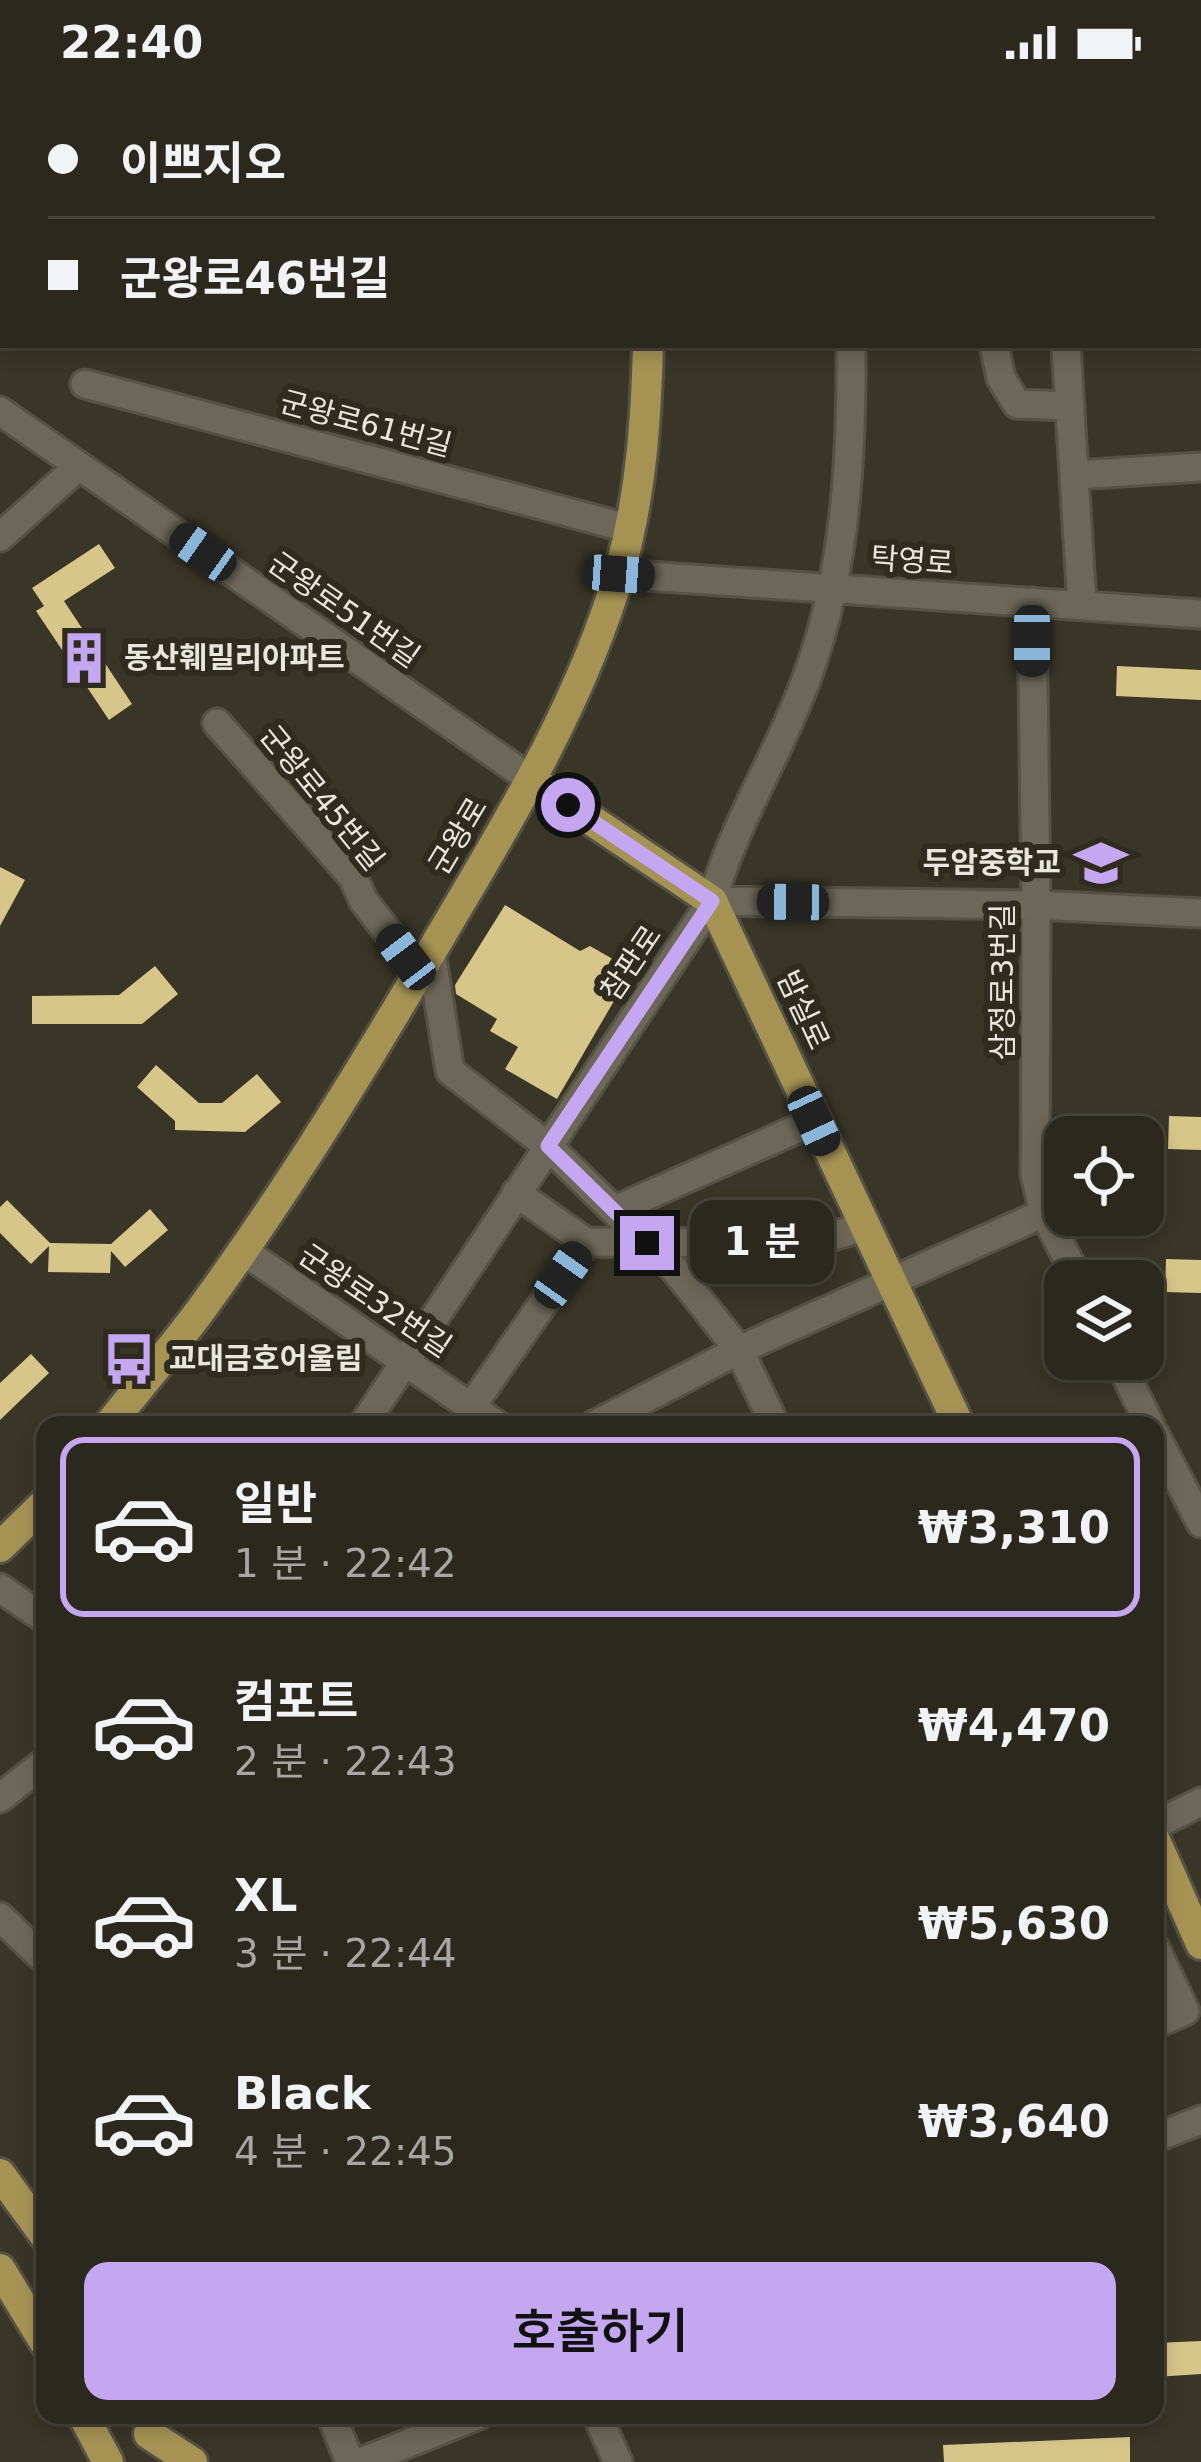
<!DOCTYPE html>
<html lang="ko">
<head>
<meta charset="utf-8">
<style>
  body { margin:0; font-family:"DejaVu Sans","Noto Sans KR",sans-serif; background:#333026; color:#f1f3f6; height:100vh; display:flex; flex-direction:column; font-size:45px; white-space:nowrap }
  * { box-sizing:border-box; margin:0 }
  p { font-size:39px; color:#a6a6a4 }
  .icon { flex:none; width:66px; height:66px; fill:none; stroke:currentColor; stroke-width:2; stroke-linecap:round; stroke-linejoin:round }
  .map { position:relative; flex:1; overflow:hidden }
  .details { position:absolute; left:36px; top:1332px; width:1128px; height:1008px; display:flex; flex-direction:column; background:#2b281d; border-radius:24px; box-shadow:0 6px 18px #0003,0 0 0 3px #47443b }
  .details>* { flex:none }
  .banner { position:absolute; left:0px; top:0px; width:1203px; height:264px; box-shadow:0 6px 18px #0003,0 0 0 3px #47443b; display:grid; align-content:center; height:264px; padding:0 48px; background:#2b281d }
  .fabs { position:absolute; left:1044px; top:1032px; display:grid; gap:24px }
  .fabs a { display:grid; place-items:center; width:120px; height:120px; border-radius:24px; background:#2b281d; box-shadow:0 6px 18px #0003,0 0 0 3px #47443b; font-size:60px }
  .end { position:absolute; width:54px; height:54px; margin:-27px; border:15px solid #c5a7f1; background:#111; box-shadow:0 0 0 6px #111 }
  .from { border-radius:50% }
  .bubble { position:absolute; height:84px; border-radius:24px; background:#2b281d; box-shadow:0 6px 18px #0003,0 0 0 3px #47443b; font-size:39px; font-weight:600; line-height:84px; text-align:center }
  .car { position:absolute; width:36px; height:72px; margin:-36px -18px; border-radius:15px; box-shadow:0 0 9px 3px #0007; background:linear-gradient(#222 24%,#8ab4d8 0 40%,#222 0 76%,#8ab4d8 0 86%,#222 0) }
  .banner b { display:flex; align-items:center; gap:42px; height:114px; font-size:45px }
  .banner b+b { border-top:3px solid #47443b }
  .banner i { width:30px; height:30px; background:#f1f3f6 }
  ul { padding:21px 0 0; list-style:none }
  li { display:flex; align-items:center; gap:36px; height:180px; margin:0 24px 18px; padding:0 24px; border:6px solid transparent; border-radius:24px }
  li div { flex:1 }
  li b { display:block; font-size:45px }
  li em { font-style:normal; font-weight:600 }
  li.active { border-color:#c5a7f1 }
  li>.icon { width:108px; height:108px; stroke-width:1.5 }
  .primary-button { display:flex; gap:24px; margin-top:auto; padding:24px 48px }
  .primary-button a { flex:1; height:138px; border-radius:24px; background:#c5a7f1; color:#111; font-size:48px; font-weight:600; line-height:138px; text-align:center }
  .status { display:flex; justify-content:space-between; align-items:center; height:84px; padding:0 60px; background:#2b281d; direction:ltr }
  .status svg { height:33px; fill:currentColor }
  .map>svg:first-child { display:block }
</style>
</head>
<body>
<div class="status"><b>22:40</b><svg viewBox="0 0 49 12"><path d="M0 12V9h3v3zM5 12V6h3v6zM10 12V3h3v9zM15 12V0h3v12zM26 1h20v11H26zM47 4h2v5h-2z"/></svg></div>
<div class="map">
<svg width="1201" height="2378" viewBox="0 0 1201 2378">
  <rect width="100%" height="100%" fill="#393527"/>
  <path fill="#d8c58a" d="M99,460l16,24 -51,33 68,103 -23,16 -73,-109 8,-5 -12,-18z
    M1117,582l84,4v30l-85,-4z
    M0,783l25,13 -25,46z
    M505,821l75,46 10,-5 42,24 -75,129 -52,-30 13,-22 -28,-16 7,-12 -41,-25 -1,-9z
    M155,882l23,28 -36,30h-110v-28l87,-1z
    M156,981l43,38h23l35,-29 24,28 -36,30 -70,-2v-9l-38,-34z
    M1169,1032l32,1v33l-33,-1z
    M7,1116l43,43 61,1 39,-35 18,21 -43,37 -14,-16 -1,22 -62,-1 1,-26 -18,18 -31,-31v-26z
    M1166,1175l35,1v33l-36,-1z
    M31,1270l18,19 -49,47v-37z
    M1201,2257v33l-46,3v-34z
    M1130,2353v25h-186l-1,-17z"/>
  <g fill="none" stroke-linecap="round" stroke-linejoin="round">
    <g stroke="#555145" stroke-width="33">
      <path id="minor" d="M750,0l4,3
        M851,0v3
        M1050,0v3
        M994,261l7,33 16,26 53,2
        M1066,261l16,260
        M85,300l546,145
        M0,327l533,370
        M1075,391l126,-8
        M0,453l79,-71
        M619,490l582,40
        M1032,518l4,303 -1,269 9,39 35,68
        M217,639l136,154 10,23 56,73
        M712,817l324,4 165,8
        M431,868l19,119 98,75 128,125 63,79 36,75
        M516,1109l70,49 224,1 53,-16
        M615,1126l200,-89
        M242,1166l255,175
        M1118,1275l32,66
        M471,1323l115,-165
        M363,1341l349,-524c20,-71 59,-134 87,-203 46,-112 53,-233 52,-353
        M594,1341l145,-75 305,-137
        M1155,1351l46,88
        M0,1504l45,31
        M0,1714l45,-36
        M1155,1741l46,-23
        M0,1833l45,43
        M1155,1864l30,63 -30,13
        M1155,2054l46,-18
        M331,2331l19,47
        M597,2331l21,47
        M361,2378l118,-47"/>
    </g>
    <g stroke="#555145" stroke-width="36">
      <path id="major" d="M651,3l1,-3
        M533,697l179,120 247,524
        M109,1341c30,-38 62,-75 91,-114 91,-124 172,-258 250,-391 66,-111 134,-225 170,-350 21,-75 26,-148 28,-225
        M0,1463l45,-44
        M1155,1756l46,104
        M0,2090l45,62
        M0,2185l45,74
        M83,2331l25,47
        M149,2350l43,28"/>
    </g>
    <use href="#minor" stroke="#6c6758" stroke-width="27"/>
    <use href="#major" stroke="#a69354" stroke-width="30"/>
  </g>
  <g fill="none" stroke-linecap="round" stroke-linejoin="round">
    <path stroke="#c5a7f1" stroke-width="15" d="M568,721l144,96 -164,245 99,97"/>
  </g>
  <defs>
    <g id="building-bare" transform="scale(4.14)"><path d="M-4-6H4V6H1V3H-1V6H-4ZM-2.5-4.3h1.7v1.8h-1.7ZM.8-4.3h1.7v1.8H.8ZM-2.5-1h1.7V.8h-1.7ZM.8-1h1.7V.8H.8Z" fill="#c5a7f1" stroke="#2f2b1e" stroke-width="2.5" paint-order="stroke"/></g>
    <g id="school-bare" transform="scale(4.14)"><path d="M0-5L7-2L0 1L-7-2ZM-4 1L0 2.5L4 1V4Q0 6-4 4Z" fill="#c5a7f1" stroke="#2f2b1e" stroke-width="2.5" paint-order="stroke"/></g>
    <g id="bus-bare" transform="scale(4.14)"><path d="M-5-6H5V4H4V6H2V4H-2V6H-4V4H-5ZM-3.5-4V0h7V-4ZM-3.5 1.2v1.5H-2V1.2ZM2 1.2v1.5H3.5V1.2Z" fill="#c5a7f1" stroke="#2f2b1e" stroke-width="2.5" paint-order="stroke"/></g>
  </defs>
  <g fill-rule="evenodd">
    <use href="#building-bare" x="84" y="574"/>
    <use href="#school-bare" x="1101" y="779"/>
    <use href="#bus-bare" x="129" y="1275"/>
  </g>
  <g text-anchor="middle" stroke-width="12" stroke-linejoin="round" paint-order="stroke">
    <g font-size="30" fill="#e9e6dd" stroke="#2f2b1e">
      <text transform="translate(366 340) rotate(15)" y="10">군왕로61번길</text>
      <text transform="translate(912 477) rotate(4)" y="10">탁영로</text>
      <text transform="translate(344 526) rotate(35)" y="10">군왕로51번길</text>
      <text transform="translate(322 714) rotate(51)" y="10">군왕로45번길</text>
      <text transform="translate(458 752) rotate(-59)" y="10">군왕로</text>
      <text transform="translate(631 879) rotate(-56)" y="10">참판로</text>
      <text transform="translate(1003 898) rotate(-90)" y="10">삼정로3번길</text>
      <text transform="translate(803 926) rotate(65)" y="10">밤실로</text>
      <text transform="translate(375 1217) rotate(34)" y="10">군왕로32번길</text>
    </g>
    <g font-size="30" font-weight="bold" fill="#e9e6dd" stroke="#2f2b1e" text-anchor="start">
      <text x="124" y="584">동산훼밀리아파트</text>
      <text x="1061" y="789" text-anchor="end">두암중학교</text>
      <text x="169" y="1285">교대금호어울림</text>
    </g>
  </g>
</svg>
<div class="fabs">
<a><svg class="icon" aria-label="locate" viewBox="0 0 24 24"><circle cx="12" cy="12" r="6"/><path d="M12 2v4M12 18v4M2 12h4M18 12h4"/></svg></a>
<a><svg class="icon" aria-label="layers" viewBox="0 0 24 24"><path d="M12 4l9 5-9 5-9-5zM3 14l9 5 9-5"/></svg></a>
</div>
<i class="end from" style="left:568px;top:721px"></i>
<i class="end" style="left:647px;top:1159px"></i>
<div class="bubble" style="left:690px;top:1116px;width:144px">1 분</div>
<i class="car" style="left:203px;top:468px;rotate:305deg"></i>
<i class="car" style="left:619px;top:490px;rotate:94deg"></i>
<i class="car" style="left:1032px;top:557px;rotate:180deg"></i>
<i class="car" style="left:793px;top:818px;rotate:271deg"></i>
<i class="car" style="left:406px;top:873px;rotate:323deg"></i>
<i class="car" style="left:814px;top:1037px;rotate:155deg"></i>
<i class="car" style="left:563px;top:1191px;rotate:35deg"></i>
<div class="banner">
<b><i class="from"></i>이쁘지오</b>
<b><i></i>군왕로46번길</b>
</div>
<section class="details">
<ul>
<li class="active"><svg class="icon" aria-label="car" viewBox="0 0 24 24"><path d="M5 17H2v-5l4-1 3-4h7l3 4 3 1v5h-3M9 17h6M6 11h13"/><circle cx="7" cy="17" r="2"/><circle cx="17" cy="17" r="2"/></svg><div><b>일반</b><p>1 분 · 22:42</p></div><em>₩3,310</em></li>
<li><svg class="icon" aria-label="car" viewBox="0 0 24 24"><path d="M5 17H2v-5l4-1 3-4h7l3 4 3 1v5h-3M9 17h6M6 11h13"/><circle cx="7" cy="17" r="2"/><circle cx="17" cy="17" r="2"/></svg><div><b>컴포트</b><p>2 분 · 22:43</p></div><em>₩4,470</em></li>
<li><svg class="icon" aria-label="car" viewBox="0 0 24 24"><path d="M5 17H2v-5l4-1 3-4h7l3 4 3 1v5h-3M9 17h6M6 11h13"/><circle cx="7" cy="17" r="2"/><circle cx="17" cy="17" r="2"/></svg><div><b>XL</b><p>3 분 · 22:44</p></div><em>₩5,630</em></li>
<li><svg class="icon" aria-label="car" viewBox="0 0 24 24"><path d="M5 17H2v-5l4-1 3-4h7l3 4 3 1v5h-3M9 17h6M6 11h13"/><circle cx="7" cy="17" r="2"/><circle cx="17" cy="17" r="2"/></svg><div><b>Black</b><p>4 분 · 22:45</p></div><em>₩3,640</em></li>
</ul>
<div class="primary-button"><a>호출하기</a></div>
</section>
</div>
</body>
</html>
